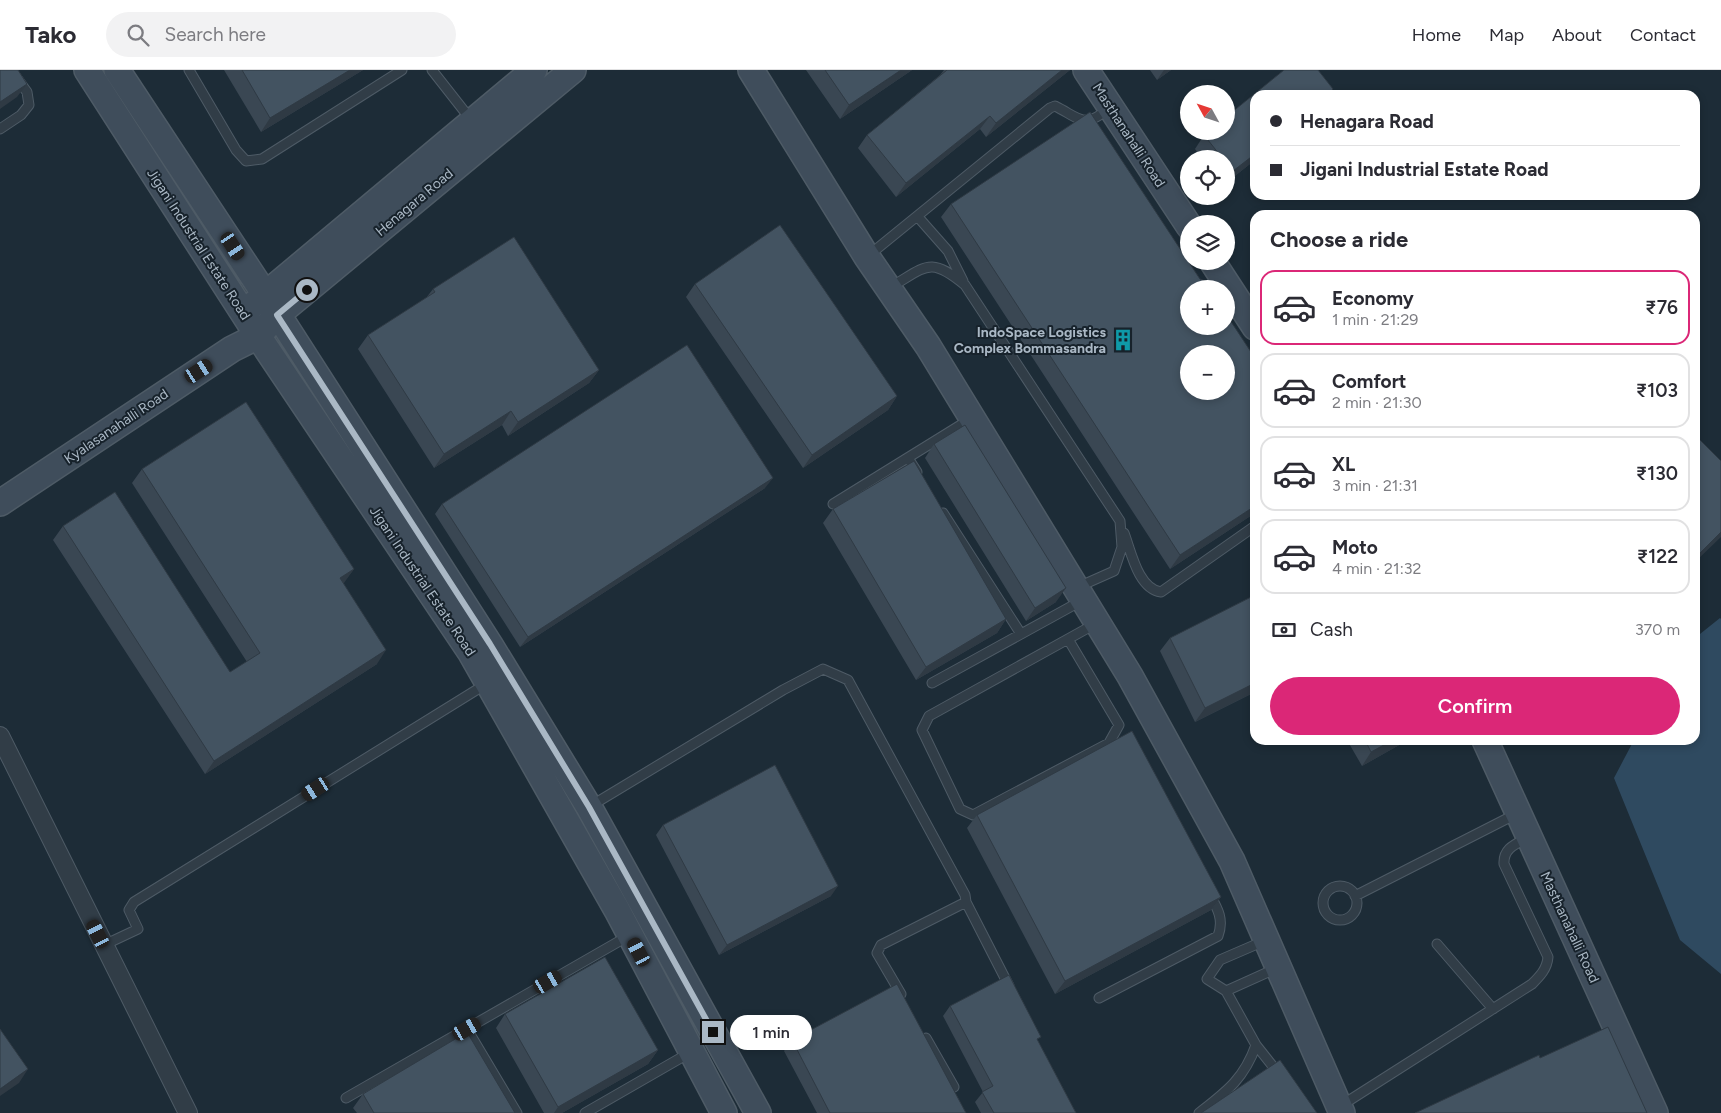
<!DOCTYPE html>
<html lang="en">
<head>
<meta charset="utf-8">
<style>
  body { margin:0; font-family:Figtree,sans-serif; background:#f2f2f3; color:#2b2b33; height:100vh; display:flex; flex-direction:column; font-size:19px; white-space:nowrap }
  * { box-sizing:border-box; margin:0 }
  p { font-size:16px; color:#7c7c81 }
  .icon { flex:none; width:28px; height:28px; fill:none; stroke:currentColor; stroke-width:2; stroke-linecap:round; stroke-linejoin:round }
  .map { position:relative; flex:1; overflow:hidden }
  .details { position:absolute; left:1250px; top:140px; width:450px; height:535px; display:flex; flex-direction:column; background:#fff; border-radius:15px; box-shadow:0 2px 8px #0003 }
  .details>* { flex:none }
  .banner { position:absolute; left:1250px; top:20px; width:450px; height:110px; border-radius:15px; box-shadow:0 2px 8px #0003; display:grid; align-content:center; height:110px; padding:0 20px; background:#fff }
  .needle { width:32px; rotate:310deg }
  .controls { position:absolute; left:1180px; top:15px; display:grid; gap:10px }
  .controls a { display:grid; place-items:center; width:55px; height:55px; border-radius:50%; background:#fff; box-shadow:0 2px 8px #0003; font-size:25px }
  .end { position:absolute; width:22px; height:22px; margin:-11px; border:6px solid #aab8c5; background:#111; box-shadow:0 0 0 2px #111 }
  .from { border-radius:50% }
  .bubble { position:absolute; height:35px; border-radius:18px; background:#fff; box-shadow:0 2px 8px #0003; font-size:16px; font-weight:600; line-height:35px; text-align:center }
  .car { position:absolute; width:15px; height:30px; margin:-15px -8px; border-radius:6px; box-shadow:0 0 4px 1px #0007; background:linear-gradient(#222 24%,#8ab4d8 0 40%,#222 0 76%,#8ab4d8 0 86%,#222 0) }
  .banner b { display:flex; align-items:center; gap:18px; height:48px; font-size:19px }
  .banner b+b { border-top:1px solid #e1e1e2 }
  .banner i { width:12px; height:12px; background:#2b2b33 }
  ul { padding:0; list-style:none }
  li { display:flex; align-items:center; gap:15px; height:75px; margin:0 10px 8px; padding:0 10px; border:2px solid #e1e1e2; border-radius:15px }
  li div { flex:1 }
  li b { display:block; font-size:19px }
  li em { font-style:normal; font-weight:600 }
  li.selected { border-color:#db2777 }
  li>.icon { width:45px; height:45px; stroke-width:1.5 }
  h2 { padding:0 20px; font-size:22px; line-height:60px }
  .pay { display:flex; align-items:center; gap:12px; height:55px; padding:0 20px; font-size:19px }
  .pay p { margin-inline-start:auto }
  .cta { display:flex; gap:10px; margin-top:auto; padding:10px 20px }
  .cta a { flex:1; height:58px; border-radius:30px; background:#db2777; color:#fff; font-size:20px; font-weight:600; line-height:58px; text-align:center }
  header { display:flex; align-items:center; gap:30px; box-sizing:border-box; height:70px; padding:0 25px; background:#fff; border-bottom:1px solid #e1e1e2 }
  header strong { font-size:24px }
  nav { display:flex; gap:28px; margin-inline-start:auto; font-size:18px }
  .search { width:350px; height:45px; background:#f2f2f3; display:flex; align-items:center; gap:12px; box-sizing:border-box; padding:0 18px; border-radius:28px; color:#7c7c81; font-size:19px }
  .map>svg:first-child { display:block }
</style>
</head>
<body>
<header>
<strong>Tako</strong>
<div class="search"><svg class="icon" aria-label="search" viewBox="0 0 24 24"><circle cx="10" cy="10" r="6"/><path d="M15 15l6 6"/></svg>Search here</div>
<nav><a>Home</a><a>Map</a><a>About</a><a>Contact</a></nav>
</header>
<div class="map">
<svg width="1721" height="1043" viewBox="0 0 1721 1043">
  <rect width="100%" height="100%" fill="#1d2c37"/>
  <path fill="#2f4a60" d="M1720,548l1,1v355l-41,-34 -66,-162 20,-38h61v-102z"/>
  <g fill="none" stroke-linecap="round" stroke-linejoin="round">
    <g stroke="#4e5b66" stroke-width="11">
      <path id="lane" d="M189,0l47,80 10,11 16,-2 140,-89
        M432,0l40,51
        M0,59l21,-14 8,-10 -2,-13 -16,-22
        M918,147l30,34 15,30
        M868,186l182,-148 5,-2c26,13 29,24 55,1
        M889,218c37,-21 40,-33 76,-3l155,236 2,26 -8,24 -36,16
        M908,388l9,14
        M833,434l139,-86
        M943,443l78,121
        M1124,463c7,18 14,56 37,59l94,-66
        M1068,569l51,86 -10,18 -136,72 -13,-6 -38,-79 7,-14 139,-77 27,-15
        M932,613l149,-82
        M589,737l194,-117 40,-21 25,11 117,215 1,7 -85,43 -4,8 24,41
        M1323 833a17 17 0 1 1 34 0a17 17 0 1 1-34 0Z
        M1355,826l163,-83
        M966,832l43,84
        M1264,871l-44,19 -13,19 19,12 51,-23
        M1437,874l56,65
        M104,875l34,-16 -9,-19 5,-8 352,-218
        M1099,928l119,-62c6,-16 0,-27 -8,-41
        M467,959l50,84
        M926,968l28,49
        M1256,975l23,29
        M346,1028l284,-163
        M1342,1035l190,-121c8,-8 15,-15 16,-27l-44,-93c-1,-16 12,-20 25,-27
        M585,1043l106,-61
        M1199,1043c27,-21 45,-34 57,-68l-30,-54"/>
    </g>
    <g stroke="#4e5b66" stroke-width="20">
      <path id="street" d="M0,666l188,377"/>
    </g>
    <g stroke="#4e5b66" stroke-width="28">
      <path id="secondary" d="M87,0l171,266 213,317 146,257 107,203
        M117,0l147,223 226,352 99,162 169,306
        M751,0l116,187 61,89 202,330 102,185 110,252
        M1086,0l103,156
        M1212,191l43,66
        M254,234l280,-234
        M0,433l232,-154 26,-13 19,-21 296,-245
        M1485,670l170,373"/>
    </g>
    <use href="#lane" stroke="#313d47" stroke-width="9"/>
    <use href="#street" stroke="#313d47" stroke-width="18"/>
    <use href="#secondary" stroke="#3f4d5b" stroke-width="25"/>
  </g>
  <path fill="#3a4753" d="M224,0h139l-102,62z
    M806,0h106l-72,49z
    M944,0h126l-84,67 -6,-8 -84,68 -38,-49 9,-13 73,-60z
    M1150,0h21l-14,10z
    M1284,0h34l15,19 -3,6h-75v65l-29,23v-24h-24l-7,-10 9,-14 5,-4h17v-14z
    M951,134l249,75 55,234 -85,56 -229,-352z
    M695,214l202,112 -9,14 -85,58 -117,-171z
    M433,219l166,81 -10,13 -81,53 -6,-11 -68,43 -76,-119 10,-14 58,-37z
    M934,374l122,158 -30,19 -101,-163z
    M142,399l212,100 -11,14 34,81 -172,110 -152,-234 10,-14 167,146 17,-10 -115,-179z
    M765,418l-245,159 -85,-133 7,-10z
    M833,439l173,110 -9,14 -81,47 -93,-157z
    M1170,568l85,54 -60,30 -35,-71z
    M1347,670h61l-46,26z
    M977,745l244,82 -10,13 -156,84 -88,-166z
    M663,755l168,71 -112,59 -63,-120z
    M950,936l88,35 38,72h-95l-6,-11 8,-10 -40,-76z
    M505,944l153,36 -10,14 -86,49h-18l-48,-85z
    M792,970l174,73h-149l-33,-62z
    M363,1024l152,19h-158l-4,-5z"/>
  <path fill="#2f3a44" d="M350,0h13l-102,62 9,-14z
    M901,0h11l-72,49 9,-14z
    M1062,0h8l-84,67 10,-14z
    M1164,0h7l-14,10z
    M27,14l-10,13 -17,12v-7z
    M990,46l-10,13 -84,68 10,-14z
    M1255,84v6l-29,23v-1l7,-11z
    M599,300l-10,13 -81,53 10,-14z
    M897,326l-9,14 -85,58 9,-13z
    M511,341l-9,14 -68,43 10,-14z
    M773,408l-8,10 -245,159 8,-10z
    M1255,436v7l-85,56 10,-14z
    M1721,462v5l-26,25v-4z
    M354,499l-10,14 -14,9 10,-14z
    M1066,518l-10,14 -30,19 9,-13z
    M1006,549l-9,14 -81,47 10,-13z
    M386,580l-9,14 -172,110 9,-13z
    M1255,613v9l-60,30 10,-14z
    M1393,670h15l-46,26 9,-14z
    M838,816l-7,10 -112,59 8,-10z
    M1221,827l-10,13 -156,84 10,-13z
    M658,980l-10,14 -86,49h-8l4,-6z
    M28,999l-9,14 -19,13v-7z"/>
  <path fill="#435361" stroke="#2f3a44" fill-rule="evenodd" d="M0,0h18l9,14 -27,18z
    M242,0h108l-80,48z
    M825,0h76l-52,35z
    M947,0h115l-66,53 -6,-7 -84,67 -39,-48z
    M1284,0h34l15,19 -6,6h-72v59l-22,17 -7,-9v-3h-3l-19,-24 5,-4h17v-14z
    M1090,42l110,167 5,2 5,8h-21v37h37v-12l29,44v148l-75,49 -229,-351zM1189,284h37v37h-37z
    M780,155l117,171 -85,59 -117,-171z
    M514,167l85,133 -81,52 -7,-11 -67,43 -76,-119 67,-43 -2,-3z
    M687,275l86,133 -245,159 -86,-133z
    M246,332l108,167 -14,9 46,72 -172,111 -151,-235 52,-34 115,180 30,-19 -118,-184z
    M965,355l101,163 -31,20 -101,-164z
    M1695,365l26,26v71l-26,26z
    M914,391l92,158 -80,48 -93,-158z
    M1255,525v88l-50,25 -35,-70z
    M1132,661l89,166 -156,84 -88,-166z
    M1365,670h28l-22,12z
    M775,695l63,121 -111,59 -64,-120z
    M605,887l53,93 -100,57 -53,-93z
    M1009,905l32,62 -4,2 39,74h-82l-12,-21 11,-6 -43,-80z
    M897,914l69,129h-136l-38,-73z
    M1608,957l39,86h-232l124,-58 1,3z
    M0,959l28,40 -28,20z
    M467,962l48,81h-141l-11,-19z
    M1280,990l37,53h-116z"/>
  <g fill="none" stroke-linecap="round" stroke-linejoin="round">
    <path stroke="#aab8c5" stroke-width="6" d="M307,220l-30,25 213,329 99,163 124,225"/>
  </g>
  <defs>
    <g id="building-bare" transform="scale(1.725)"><path d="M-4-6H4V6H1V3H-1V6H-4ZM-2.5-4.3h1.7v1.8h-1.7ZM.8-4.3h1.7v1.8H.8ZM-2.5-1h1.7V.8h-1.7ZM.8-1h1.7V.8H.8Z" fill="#0f9aa8" stroke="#17222b" stroke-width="2.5" paint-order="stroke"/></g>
  </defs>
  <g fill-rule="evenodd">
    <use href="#building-bare" x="1123" y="270"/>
  </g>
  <g text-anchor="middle" stroke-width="4" stroke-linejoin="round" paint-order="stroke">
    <g font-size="14" fill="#aab8c5" stroke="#17222b">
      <text transform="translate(1129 65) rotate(57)" y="5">Masthanahalli Road</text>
      <text transform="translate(414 132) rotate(-40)" y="5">Henagara Road</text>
      <text transform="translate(199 174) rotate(57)" y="5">Jigani Industrial Estate Road</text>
      <text transform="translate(116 356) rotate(-34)" y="5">Kyalasanahalli Road</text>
      <text transform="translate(423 511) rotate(56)" y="5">Jigani Industrial Estate Road</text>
      <text transform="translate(1570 857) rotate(65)" y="5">Masthanahalli Road</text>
    </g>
    <g font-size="14" font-weight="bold" fill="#aab8c5" stroke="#17222b" text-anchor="end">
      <text x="1106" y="267">IndoSpace Logistics<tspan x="1106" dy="16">Complex Bommasandra</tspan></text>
    </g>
  </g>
</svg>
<div class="controls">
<a><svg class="needle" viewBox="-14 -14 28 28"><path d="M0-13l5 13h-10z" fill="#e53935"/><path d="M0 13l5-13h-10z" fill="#7c7c81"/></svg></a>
<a><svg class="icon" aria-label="locate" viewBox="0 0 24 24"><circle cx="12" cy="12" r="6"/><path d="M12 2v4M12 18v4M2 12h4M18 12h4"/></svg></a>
<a><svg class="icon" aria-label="layers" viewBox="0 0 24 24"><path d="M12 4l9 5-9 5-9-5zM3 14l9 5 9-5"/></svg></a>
<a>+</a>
<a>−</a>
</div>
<i class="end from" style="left:307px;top:220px"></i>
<i class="end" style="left:713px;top:962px"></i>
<div class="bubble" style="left:730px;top:945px;width:82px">1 min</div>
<i class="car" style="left:233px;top:176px;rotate:147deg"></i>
<i class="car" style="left:199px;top:301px;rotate:57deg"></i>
<i class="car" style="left:316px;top:719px;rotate:238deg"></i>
<i class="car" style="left:98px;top:864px;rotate:333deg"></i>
<i class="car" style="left:639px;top:882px;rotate:332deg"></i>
<i class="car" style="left:548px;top:912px;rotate:60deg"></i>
<i class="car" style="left:467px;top:959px;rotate:60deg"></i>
<div class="banner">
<b><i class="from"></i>Henagara Road</b>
<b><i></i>Jigani Industrial Estate Road</b>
</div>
<section class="details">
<h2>Choose a ride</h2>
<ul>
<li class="selected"><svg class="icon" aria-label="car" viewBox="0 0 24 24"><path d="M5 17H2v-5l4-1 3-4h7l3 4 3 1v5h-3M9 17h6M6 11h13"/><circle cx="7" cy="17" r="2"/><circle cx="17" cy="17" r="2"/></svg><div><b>Economy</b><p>1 min · 21:29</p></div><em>₹76</em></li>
<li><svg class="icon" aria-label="car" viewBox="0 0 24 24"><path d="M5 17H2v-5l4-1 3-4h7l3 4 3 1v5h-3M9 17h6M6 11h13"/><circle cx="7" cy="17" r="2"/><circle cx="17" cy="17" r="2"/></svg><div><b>Comfort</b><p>2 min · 21:30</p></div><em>₹103</em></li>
<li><svg class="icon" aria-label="car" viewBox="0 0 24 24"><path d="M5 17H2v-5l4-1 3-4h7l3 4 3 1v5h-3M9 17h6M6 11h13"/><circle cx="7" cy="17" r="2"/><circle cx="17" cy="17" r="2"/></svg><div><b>XL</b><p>3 min · 21:31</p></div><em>₹130</em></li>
<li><svg class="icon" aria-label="car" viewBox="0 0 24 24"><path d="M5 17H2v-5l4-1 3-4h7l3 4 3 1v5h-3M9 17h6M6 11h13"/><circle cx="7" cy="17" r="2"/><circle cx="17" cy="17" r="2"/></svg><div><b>Moto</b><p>4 min · 21:32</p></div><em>₹122</em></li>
</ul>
<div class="pay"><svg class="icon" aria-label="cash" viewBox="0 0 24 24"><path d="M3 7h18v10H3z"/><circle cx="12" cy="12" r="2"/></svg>Cash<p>370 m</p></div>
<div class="cta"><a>Confirm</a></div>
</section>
</div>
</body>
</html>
